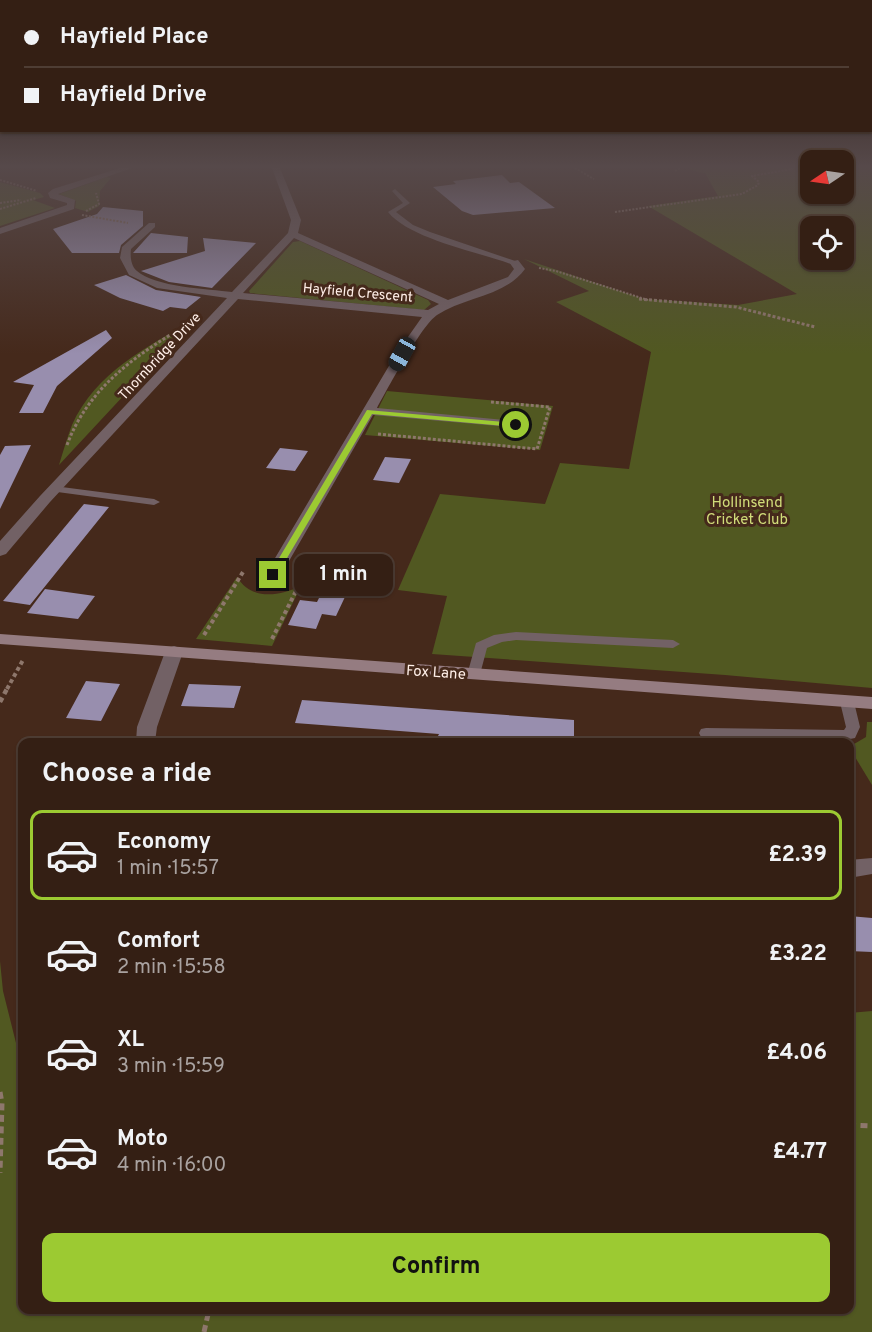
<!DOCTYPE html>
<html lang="en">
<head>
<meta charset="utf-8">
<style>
  body { margin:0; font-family:Overpass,sans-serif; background:#3c271d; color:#f1f3f6; height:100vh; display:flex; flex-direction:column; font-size:22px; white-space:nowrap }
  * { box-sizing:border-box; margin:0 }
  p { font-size:20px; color:#a9a2a0 }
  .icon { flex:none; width:33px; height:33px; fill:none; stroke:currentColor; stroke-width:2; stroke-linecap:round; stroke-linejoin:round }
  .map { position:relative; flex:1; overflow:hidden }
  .panel { position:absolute; left:18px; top:738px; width:836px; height:576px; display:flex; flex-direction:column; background:#341f14; border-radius:12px; box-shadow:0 2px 4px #0004,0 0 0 2px #4e3d34 }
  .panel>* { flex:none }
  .banner { position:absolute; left:0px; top:0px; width:873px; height:132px; box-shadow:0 2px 4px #0004,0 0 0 2px #4e3d34; display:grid; align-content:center; height:132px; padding:0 24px; background:#341f14 }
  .needle { width:39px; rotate:257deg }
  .fabs { position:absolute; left:800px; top:150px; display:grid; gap:12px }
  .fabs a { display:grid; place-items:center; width:54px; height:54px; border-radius:12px; background:#341f14; box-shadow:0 2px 4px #0004,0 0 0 2px #4e3d34; font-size:30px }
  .end { position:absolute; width:27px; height:27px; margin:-14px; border:8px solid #9cca32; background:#111; box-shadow:0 0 0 3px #111 }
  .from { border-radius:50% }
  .bubble { position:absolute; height:42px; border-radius:12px; background:#341f14; box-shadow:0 2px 4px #0004,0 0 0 2px #4e3d34; font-size:20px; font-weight:700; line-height:42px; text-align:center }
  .car { position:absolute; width:18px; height:36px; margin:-18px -9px; border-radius:8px; box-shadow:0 0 4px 2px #0007; background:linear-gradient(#222 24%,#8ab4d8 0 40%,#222 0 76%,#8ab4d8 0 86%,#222 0) }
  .banner b { display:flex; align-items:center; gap:21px; height:57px; font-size:22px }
  .banner b+b { border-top:2px solid #4e3d34 }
  .banner i { width:15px; height:15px; background:#f1f3f6 }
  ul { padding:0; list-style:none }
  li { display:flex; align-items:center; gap:18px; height:90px; margin:0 12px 9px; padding:0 12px; border:3px solid transparent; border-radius:12px }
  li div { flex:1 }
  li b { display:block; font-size:22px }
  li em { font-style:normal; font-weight:700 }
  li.selected { border-color:#9cca32 }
  li>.icon { width:54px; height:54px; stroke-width:1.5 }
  h2 { padding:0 24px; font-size:27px; line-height:72px }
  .primary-button { display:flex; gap:12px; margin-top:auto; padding:12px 24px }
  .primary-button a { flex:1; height:69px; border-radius:12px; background:#9cca32; color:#111; font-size:24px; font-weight:700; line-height:69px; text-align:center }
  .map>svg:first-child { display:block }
</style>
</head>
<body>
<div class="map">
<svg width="872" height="1332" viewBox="0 0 872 1332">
  <rect width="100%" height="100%" fill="#45291b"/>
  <path fill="#515821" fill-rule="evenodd" d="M690,168h120v26h33v-26h29v520l-147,-13 -293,-21 15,-58 -49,-6 42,-96 105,10 15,-41 69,6 22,-117 -95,-50 33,-11 -65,-32 120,40 94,6 59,-11 -149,-88 70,-10 -13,-23 -12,-2zM810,226h33v34h-33z
    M107,177l4,1 -11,13 -1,15 -11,6 -13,-4 1,-7 -17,-7z
    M0,182l40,11 4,4 -11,3 22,8 -55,18z
    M300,241l128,59 3,4 -7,6 -174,-17 -1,-2 44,-49z
    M194,320l-135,145c4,-13 8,-27 13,-40 23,-52 76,-79 122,-105z
    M387,391l166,15 -13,44 -175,-15z
    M237,577c15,24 42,19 64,9l-29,60 -76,-7z
    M867,722h5v63l-23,-38 17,-10z
    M0,961l3,30 19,76v243h827v-297l23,-2v321h-872z"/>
  <path fill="#988eae" d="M502,175l8,8 9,-1 36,26 -82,7 -11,-4 -29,-24 23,-3 -3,-3z
    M103,207l40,4v15l-22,19 -2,8h-47l-19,-24 44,-15z
    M151,233l37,4 -1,16h-54z
    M203,238l53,5 -44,45 -43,-6 -28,-11 64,-20z
    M126,275l30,15 45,7 -15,12 -16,-2 -7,4 -43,-13 -26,-13z
    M106,330l6,8 -55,48 -14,27h-24l15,-28 -21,-3z
    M31,445l-31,64v-54l5,-9z
    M280,448l28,3 -13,20 -29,-3z
    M385,457l26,2 -12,24 -26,-3z
    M84,504l25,3 -79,98 -27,-4z
    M337,562l23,3 -24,51 -14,-2 -6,15 -28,-4 12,-25 17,2z
    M45,589l50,7 -17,23 -51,-6z
    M86,681l34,3 -19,37 -35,-3z
    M189,684l52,2 -7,22 -53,-2z
    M302,700l272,20v22l-136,-6 1,-2 -144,-11z
    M849,916l23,2v34l-23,-1z"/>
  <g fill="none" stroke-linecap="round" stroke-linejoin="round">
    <path stroke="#8e776c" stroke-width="2" stroke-dasharray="2 1.5" stroke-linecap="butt" d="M575,168l19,11
      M675,171l5,-3
      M0,180l37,11
      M0,203l21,-3
      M0,209l36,-11
      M86,211l13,-7 -3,-11
      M615,212l127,-18 16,-9 1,-3 -7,-6 40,-7 -2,-1
      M82,215l46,8
      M539,268l17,3 92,29"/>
    <path stroke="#8e776c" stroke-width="3" stroke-dasharray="3 2" stroke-linecap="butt" d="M639,299l97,8 79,20
      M378,434l159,15 13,-42 -59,-5
      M67,445c19,-51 58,-82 103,-110"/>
    <path stroke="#8e776c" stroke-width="4" stroke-dasharray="4 3" stroke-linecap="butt" d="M204,635l39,-63
      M272,639l29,-58
      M7,689l16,-29"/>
    <path stroke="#8e776c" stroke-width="4.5" stroke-dasharray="5 4" stroke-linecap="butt" d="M0,702l8,-15"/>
    <path stroke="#8e776c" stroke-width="5" stroke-dasharray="7 4.5" stroke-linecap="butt" d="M0,1092l2,11 -2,70
      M849,1125l23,1
      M204,1332l5,-22"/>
    <path fill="#726165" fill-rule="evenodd" d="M395,189l15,14 -14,9 17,13 17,7 88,30 -7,2c-33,-12 -101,-25 -123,-52l15,-9 -11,-12z
      M54,486l100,13 6,3 -6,3 -104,-14 -2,-2z
      M516,632l157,8 7,4 -7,4 -157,-8 -14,2 -15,6 -8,30h-10l-2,-3 9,-32 18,-8z
      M847,697l7,5 6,25 -5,11 -15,3 -134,-3 -5,-1 -2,-4 2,-4 5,-1 138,2 2,-3 -6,-25z"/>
    <path fill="#726165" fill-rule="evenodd" d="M120,168h12l-74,26 17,6 -1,9 -74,25v-6l67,-23v-2l-17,-5 -2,-5 5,-4z
      M272,168h8l21,52 -3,13 150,67 60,-23 6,-8 -5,-7 9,-2 7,9c-19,27 -61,28 -88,46 -16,11 -49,73 -60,93l139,13 7,4 -2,3 -148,-13 -92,160 -8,5 -6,-2 -2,-3 131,-221 26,-37 -184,-18 -188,203 -44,52 -6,2v-15l40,-45 187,-198 -70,-10 -28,-13 -9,-17 2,-11 27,-24h6v4l-24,22c-1,8 0,17 6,22 17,16 72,18 95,21l56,-59 3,-13zM294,238l145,66 -11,6 -185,-17z
      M174,646l6,2 3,4 -26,75 -2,15h-19l1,-15 28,-75 3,-4z
      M872,858v16l-23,4v-18z"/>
    <path fill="#957c81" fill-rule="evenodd" d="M0,634l872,63v12l-872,-65z"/>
  </g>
  <linearGradient id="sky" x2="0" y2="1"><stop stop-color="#26170f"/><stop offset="0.47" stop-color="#56494a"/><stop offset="1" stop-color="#56494a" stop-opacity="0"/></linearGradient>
  <rect width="872" height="354" fill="url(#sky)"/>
  <path fill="#9cca32" d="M367,410l149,13 4,2 -4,2 -144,-13 -95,161 -7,2 -1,-2z"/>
  <g text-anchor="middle" stroke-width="6" stroke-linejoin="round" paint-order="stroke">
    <g font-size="14" fill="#ffefe8" stroke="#45291b">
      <text transform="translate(358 292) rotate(5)" y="5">Hayfield Crescent</text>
      <text transform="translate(159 356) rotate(-47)" y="5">Thornbridge Drive</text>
    </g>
    <g font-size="15" fill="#d0dc79" stroke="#45291b">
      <text x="747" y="507">Hollinsend<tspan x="747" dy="17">Cricket Club</tspan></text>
    </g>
    <g font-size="15" fill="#ffefe8" stroke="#45291b">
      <text transform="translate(436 672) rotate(4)" y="5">Fox Lane</text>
    </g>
  </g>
</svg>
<div class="fabs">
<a><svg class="needle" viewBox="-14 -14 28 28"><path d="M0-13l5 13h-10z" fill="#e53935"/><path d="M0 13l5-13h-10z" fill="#a9a2a0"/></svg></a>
<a><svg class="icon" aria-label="locate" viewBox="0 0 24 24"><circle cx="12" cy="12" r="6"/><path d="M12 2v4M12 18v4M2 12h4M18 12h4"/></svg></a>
</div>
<i class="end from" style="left:516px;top:425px"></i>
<i class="end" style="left:273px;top:575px"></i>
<div class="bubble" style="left:294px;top:554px;width:99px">1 min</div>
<i class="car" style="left:402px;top:354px;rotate:209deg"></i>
<div class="banner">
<b><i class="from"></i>Hayfield Place</b>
<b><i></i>Hayfield Drive</b>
</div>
<section class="panel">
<h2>Choose a ride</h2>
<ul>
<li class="selected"><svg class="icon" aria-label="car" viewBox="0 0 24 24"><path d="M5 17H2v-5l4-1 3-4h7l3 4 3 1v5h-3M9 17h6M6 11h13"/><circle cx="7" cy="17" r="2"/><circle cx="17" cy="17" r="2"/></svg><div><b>Economy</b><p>1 min · 15:57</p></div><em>£2.39</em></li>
<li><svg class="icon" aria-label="car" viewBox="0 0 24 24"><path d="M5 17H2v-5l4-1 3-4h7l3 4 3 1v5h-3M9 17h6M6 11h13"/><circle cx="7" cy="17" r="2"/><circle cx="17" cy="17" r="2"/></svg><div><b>Comfort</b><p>2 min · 15:58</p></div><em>£3.22</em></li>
<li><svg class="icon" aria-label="car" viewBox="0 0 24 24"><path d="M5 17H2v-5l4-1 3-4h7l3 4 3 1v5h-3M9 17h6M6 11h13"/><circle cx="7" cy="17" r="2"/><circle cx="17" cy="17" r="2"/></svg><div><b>XL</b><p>3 min · 15:59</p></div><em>£4.06</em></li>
<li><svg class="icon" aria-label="car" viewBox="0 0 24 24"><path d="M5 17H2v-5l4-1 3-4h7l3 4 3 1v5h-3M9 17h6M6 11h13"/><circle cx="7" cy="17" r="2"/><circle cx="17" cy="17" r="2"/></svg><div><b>Moto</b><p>4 min · 16:00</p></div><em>£4.77</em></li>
</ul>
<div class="primary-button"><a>Confirm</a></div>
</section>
</div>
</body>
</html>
